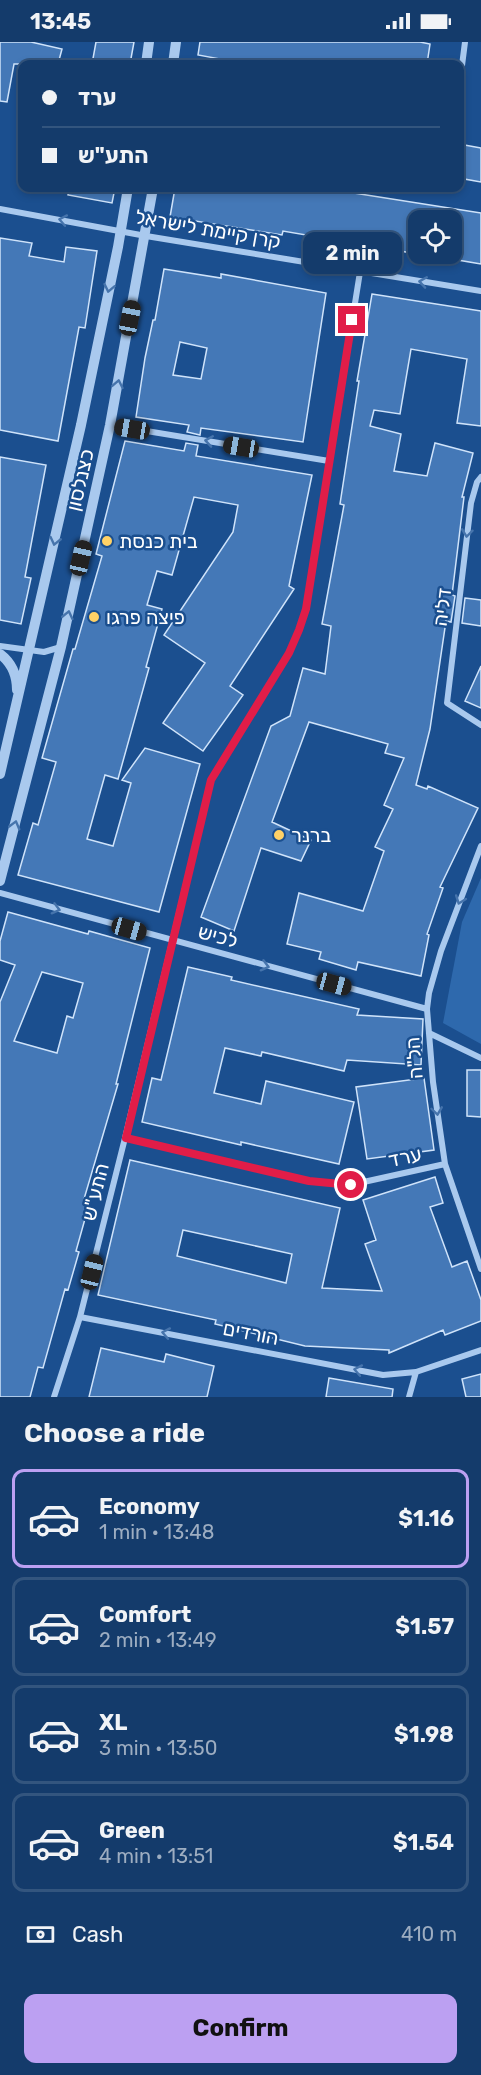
<!DOCTYPE html>
<html lang="en">
<head>
<meta charset="utf-8">
<style>
  body { margin:0; font-family:Rubik,Heebo,sans-serif; background:#1d4271; color:#f1f3f6; height:100vh; display:flex; flex-direction:column; font-size:22px; white-space:nowrap }
  * { box-sizing:border-box; margin:0 }
  p { font-size:20px; color:#9dadc1 }
  .icon { flex:none; width:33px; height:33px; fill:none; stroke:currentColor; stroke-width:2; stroke-linecap:round; stroke-linejoin:round }
  .map { position:relative; height:1355px; overflow:hidden }
  .details { display:flex; flex-direction:column; background:#143b6b; flex:1 }
  .details>* { flex:none }
  .top-card { position:absolute; left:18px; top:18px; width:446px; height:132px; border-radius:12px; box-shadow:0 3px 9px #0003,0 0 0 2px #33557e; display:grid; align-content:center; height:132px; padding:0 24px; background:#143b6b }
  .tools { position:absolute; left:408px; top:168px; display:grid; gap:12px }
  .tools a { display:grid; place-items:center; width:54px; height:54px; border-radius:12px; background:#143b6b; box-shadow:0 3px 9px #0003,0 0 0 2px #33557e; font-size:30px }
  .end { position:absolute; width:27px; height:27px; margin:-14px; border:8px solid #e11d48; background:#fff; box-shadow:0 0 0 3px #fff }
  .from { border-radius:50% }
  .bubble { position:absolute; height:42px; border-radius:12px; background:#143b6b; box-shadow:0 3px 9px #0003,0 0 0 2px #33557e; font-size:20px; font-weight:700; line-height:42px; text-align:center }
  .car { position:absolute; width:18px; height:36px; margin:-18px -9px; border-radius:8px; box-shadow:0 0 4px 2px #0007; background:linear-gradient(#222 24%,#8ab4d8 0 40%,#222 0 76%,#8ab4d8 0 86%,#222 0) }
  .top-card b { display:flex; align-items:center; gap:21px; height:57px; font-size:22px }
  .top-card b+b { border-top:2px solid #33557e }
  .top-card i { width:15px; height:15px; background:#f1f3f6 }
  ul { padding:0; list-style:none }
  li { display:flex; align-items:center; gap:18px; height:99px; margin:0 12px 9px; padding:0 12px; border:3px solid #33557e; border-radius:12px }
  li div { flex:1 }
  li b { display:block; font-size:22px }
  li em { font-style:normal; font-weight:700 }
  li.on { border-color:#bca0f2 }
  li>.icon { width:54px; height:54px; stroke-width:1.5 }
  h2 { padding:0 24px; font-size:27px; line-height:72px }
  .pay { display:flex; align-items:center; gap:15px; height:66px; padding:0 24px; font-size:22px }
  .pay p { margin-inline-start:auto }
  .button { display:flex; gap:12px; margin-top:auto; padding:12px 24px }
  .button a { flex:1; height:69px; border-radius:12px; background:#bca0f2; color:#111; font-size:24px; font-weight:700; line-height:69px; text-align:center }
  .status { display:flex; justify-content:space-between; align-items:center; height:42px; padding:0 30px; background:#143b6b; direction:ltr }
  .status svg { height:16px; fill:currentColor }
  .map>svg:first-child { display:block }
</style>
</head>
<body>
<div class="status"><b>13:45</b><svg viewBox="0 0 49 12"><path d="M0 12V9h3v3zM5 12V6h3v6zM10 12V3h3v9zM15 12V0h3v12zM26 1h20v11H26zM47 4h2v5h-2z"/></svg></div>
<div class="map">
<svg width="481" height="1355" viewBox="0 0 481 1355">
  <rect width="100%" height="100%" fill="#1b4f8f"/>
  <path fill="#2e69ad" d="M481,836v166l-38,-21 19,-101z"/>
  <path fill="#4478b7" stroke="#cfe3fa" stroke-width="1.5" fill-rule="evenodd" d="M0,0h31l31,7 -4,15h-44l-7,38 -7,-1z
    M96,0h38l-4,22h-38z
    M200,0h220l10,2 -3,20h-180l-49,-9z
    M459,102l22,4v34l-22,-4z
    M69,146h46l-3,15 -44,-8z
    M175,146h45l26,4v-4h76l159,25v51l-29,-5v-39h-34v34l-135,-23 -1,4 -112,-18z
    M0,196l32,5 -3,13 35,6 2,-15 31,4 -12,77 -6,-1 -21,114 -58,-11z
    M164,227l57,9v-4l105,19 -23,149 -102,-14 -1,7 -13,-3 2,-7 -53,-8 9,-59 8,-38h2zM180,300l27,6 -6,31 -28,-4z
    M372,252l109,17v115l-24,-3 10,-64 -56,-10 -11,65 -26,-4 -4,16 31,8 -7,37 33,5 8,-33 38,10 -11,44h2l-12,98 3,1 -4,26 -5,-1 -16,108 -14,56 11,4 1,-3 50,22 -38,79 3,1 -16,46 2,1 -8,41 -63,-14 -2,8 -37,-11 2,-7 -34,-8 12,-51 64,18 21,-60 -9,-4 18,-38 -9,-4 20,-47 -19,-5 3,-9 -79,-22 -37,100 39,18 -10,21 -40,-13 -27,83 -33,-14 70,-191 19,-10 13,-48 22,6 6,-48 -9,-2 22,-119 -4,-1 19,-123h-2z
    M125,399l59,10 2,-8 12,2 -2,11 116,19 -23,111 5,3 -64,97 13,9 -40,56 -40,-28 42,-60 -41,-28 69,-103 5,-27 -44,-8 -22,78 -15,-4 -10,34 15,4 -16,58 3,1 -31,111 -13,-4 -18,64 26,7 18,-63 -9,-3 23,-32 55,16 -41,148 -141,-37 15,-52 5,2 18,-63 -14,-4 31,-109h2l27,-93 -6,-2z
    M0,415l46,8 -21,112 6,1 -10,46 -21,-4z
    M465,556l16,2v26l-19,-3z
    M481,624v42l-16,-7z
    M8,870l80,22 1,-3 61,17 -34,136h2l-34,115 6,2 -14,50 3,1 -11,38 -3,-1 -22,79 -5,-1 -8,30h-30v-395l15,-37 -15,-5v-19zM42,930l41,11 -10,35 -6,-2 -10,37 -43,-12z
    M188,925l44,10 -1,3 128,29 -2,6 66,4 -2,46 -74,-5 -3,11 -82,-19 -1,4 -36,-8 -11,45 47,11 5,-23 88,21 -15,62 -98,-22v3l-99,-23 10,-44 9,2z
    M467,1028h14v47l-14,-1z
    M424,1036l10,72 -67,9 -11,-72z
    M130,1118l210,48 -18,80 60,3 -17,-47 11,-4 -13,-40 72,-23 8,26 -13,4 22,60 15,-6 14,39v21l-36,14 -2,-5 -54,23v-3l-84,-4 -90,-22 1,-4 -118,-25zM183,1188l109,24 -6,29 -109,-27z
    M101,1306l63,14 2,-8 48,12 -7,31h-118z
    M481,1332v23h-15l-4,-18z
    M329,1336l64,11 -1,8h-66z"/>
  <g fill="none" stroke-linecap="round" stroke-linejoin="round">
    <path stroke="#a9c9ee" stroke-width="6" d="M459,47l6,-47
      M0,167l146,27 335,55
      M110,383l219,36
      M481,435l-4,5 -6,21 -24,200 34,22
      M0,604l44,6 17,-5
      M481,804l-40,105 -12,42 -2,16 6,73 12,82 36,105
      M0,851l427,116
      M429,991l52,25
      M125,1096l184,43 41,4 95,-21
      M80,1275l303,58 33,-3
      M54,1355l26,-80 45,-179 86,-358 78,-127 10,-23 7,-21 54,-337
      M409,1355l7,-25 65,-22"/>
    <path stroke="#a9c9ee" stroke-width="10" d="M146,22l3,-22
      M173,22l3,-22
      M0,612c12,9 17,21 17,36
      M0,732l81,-349 37,-178 10,-59
      M0,839l61,-234 49,-222 43,-237"/>
  </g>
  <defs><path id="oneway-chevron" d="M-2-3.5L2.5 0L-2 3.5" fill="none" stroke-width="1.6" stroke-linecap="round" stroke-linejoin="round" transform="scale(1.5)"/></defs>
  <g stroke="#4674ac">
    <use href="#oneway-chevron" transform="translate(63 178) rotate(-169)"/>
    <use href="#oneway-chevron" transform="translate(423 240) rotate(-171)"/>
    <use href="#oneway-chevron" transform="translate(109 246) rotate(102)"/>
    <use href="#oneway-chevron" transform="translate(118 342) rotate(-79)"/>
    <use href="#oneway-chevron" transform="translate(209 399) rotate(-171)"/>
    <use href="#oneway-chevron" transform="translate(467 491) rotate(97)"/>
    <use href="#oneway-chevron" transform="translate(55 499) rotate(103)"/>
    <use href="#oneway-chevron" transform="translate(68 573) rotate(-77)"/>
    <use href="#oneway-chevron" transform="translate(15 783) rotate(-75)"/>
    <use href="#oneway-chevron" transform="translate(460 858) rotate(110)"/>
    <use href="#oneway-chevron" transform="translate(56 867) rotate(15)"/>
    <use href="#oneway-chevron" transform="translate(265 924) rotate(15)"/>
    <use href="#oneway-chevron" transform="translate(437 1069) rotate(82)"/>
    <use href="#oneway-chevron" transform="translate(166 1291) rotate(-169)"/>
    <use href="#oneway-chevron" transform="translate(358 1328) rotate(-169)"/>
  </g>
  <g fill="none" stroke-linecap="round" stroke-linejoin="round">
    <path stroke="#e11d48" stroke-width="8" d="M351,1143l-42,-4 -183,-43 85,-358 78,-127 10,-23 7,-21 46,-289"/>
  </g>
  <g fill="#ffd166" stroke="#1b4f8f" stroke-width="2">
    <circle cx="107" cy="499" r="6"/>
    <circle cx="94" cy="575" r="6"/>
    <circle cx="279" cy="793" r="6"/>
  </g>
  <g text-anchor="middle" stroke-width="5" stroke-linejoin="round" paint-order="stroke">
    <g font-size="20" fill="#fff" stroke="#1b4f8f">
      <text transform="translate(208 187) rotate(10)" y="7">קרן קיימת לישראל</text>
      <text transform="translate(80 438) rotate(-77)" y="7">כצנלסון</text>
      <text transform="translate(442 565) rotate(-83)" y="7">דליה</text>
      <text transform="translate(218 894) rotate(15)" y="7">לכיש</text>
      <text transform="translate(414 1016) rotate(-95)" y="7">הל"ה</text>
      <text transform="translate(405 1115) rotate(-12)" y="7">ערד</text>
      <text transform="translate(95 1150) rotate(-76)" y="7">התע"ש</text>
      <text transform="translate(251 1291) rotate(11)" y="7">הורדים</text>
    </g>
    <g font-size="20" fill="#fff" stroke="#1b4f8f" text-anchor="start">
      <text x="119" y="506">בית כנסת</text>
      <text x="106" y="582">פיצה פרגו</text>
      <text x="291" y="800">ברנר</text>
    </g>
  </g>
</svg>
<div class="tools">
<a><svg class="icon" aria-label="locate" viewBox="0 0 24 24"><circle cx="12" cy="12" r="6"/><path d="M12 2v4M12 18v4M2 12h4M18 12h4"/></svg></a>
</div>
<i class="end from" style="left:351px;top:1143px"></i>
<i class="end" style="left:352px;top:278px"></i>
<div class="bubble" style="left:303px;top:190px;width:99px">2 min</div>
<i class="car" style="left:130px;top:276px;rotate:11deg"></i>
<i class="car" style="left:132px;top:387px;rotate:279deg"></i>
<i class="car" style="left:241px;top:405px;rotate:279deg"></i>
<i class="car" style="left:81px;top:516px;rotate:13deg"></i>
<i class="car" style="left:129px;top:887px;rotate:106deg"></i>
<i class="car" style="left:334px;top:942px;rotate:105deg"></i>
<i class="car" style="left:92px;top:1230px;rotate:14deg"></i>
<div class="top-card">
<b><i class="from"></i>ערד</b>
<b><i></i>התע&quot;ש</b>
</div>
</div>
<section class="details">
<h2>Choose a ride</h2>
<ul>
<li class="on"><svg class="icon" aria-label="car" viewBox="0 0 24 24"><path d="M5 17H2v-5l4-1 3-4h7l3 4 3 1v5h-3M9 17h6M6 11h13"/><circle cx="7" cy="17" r="2"/><circle cx="17" cy="17" r="2"/></svg><div><b>Economy</b><p>1 min · 13:48</p></div><em>$1.16</em></li>
<li><svg class="icon" aria-label="car" viewBox="0 0 24 24"><path d="M5 17H2v-5l4-1 3-4h7l3 4 3 1v5h-3M9 17h6M6 11h13"/><circle cx="7" cy="17" r="2"/><circle cx="17" cy="17" r="2"/></svg><div><b>Comfort</b><p>2 min · 13:49</p></div><em>$1.57</em></li>
<li><svg class="icon" aria-label="car" viewBox="0 0 24 24"><path d="M5 17H2v-5l4-1 3-4h7l3 4 3 1v5h-3M9 17h6M6 11h13"/><circle cx="7" cy="17" r="2"/><circle cx="17" cy="17" r="2"/></svg><div><b>XL</b><p>3 min · 13:50</p></div><em>$1.98</em></li>
<li><svg class="icon" aria-label="car" viewBox="0 0 24 24"><path d="M5 17H2v-5l4-1 3-4h7l3 4 3 1v5h-3M9 17h6M6 11h13"/><circle cx="7" cy="17" r="2"/><circle cx="17" cy="17" r="2"/></svg><div><b>Green</b><p>4 min · 13:51</p></div><em>$1.54</em></li>
</ul>
<div class="pay"><svg class="icon" aria-label="cash" viewBox="0 0 24 24"><path d="M3 7h18v10H3z"/><circle cx="12" cy="12" r="2"/></svg>Cash<p>410 m</p></div>
<div class="button"><a>Confirm</a></div>
</section>
</body>
</html>
